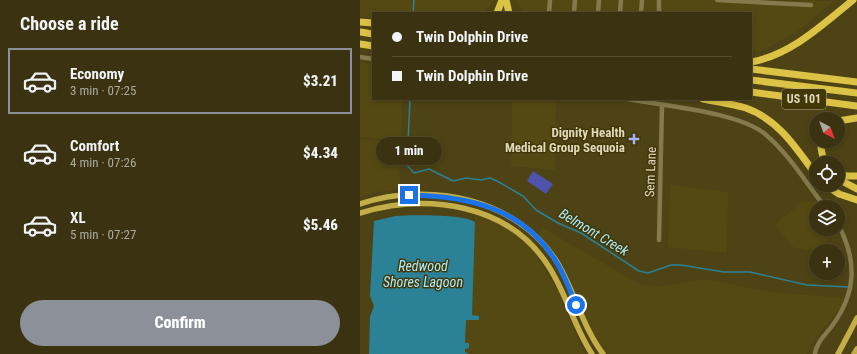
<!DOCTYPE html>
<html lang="en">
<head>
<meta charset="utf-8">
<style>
  body { margin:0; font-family:"Roboto Condensed",sans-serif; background:#453e1e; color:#f1f3f6; height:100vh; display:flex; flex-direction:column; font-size:15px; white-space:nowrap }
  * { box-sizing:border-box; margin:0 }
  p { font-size:13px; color:#abaa9f }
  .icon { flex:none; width:22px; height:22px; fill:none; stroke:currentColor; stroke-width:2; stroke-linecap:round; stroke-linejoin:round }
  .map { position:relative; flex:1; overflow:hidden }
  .drawer { display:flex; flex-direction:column; background:#3a3210; width:360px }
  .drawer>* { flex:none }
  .banner { position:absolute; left:12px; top:12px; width:380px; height:88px; border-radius:0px; box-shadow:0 2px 6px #0003,0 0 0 1px #544d30; display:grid; align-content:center; height:88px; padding:0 20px; background:#3a3210 }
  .needle { width:26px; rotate:139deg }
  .buttons { position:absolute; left:449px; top:112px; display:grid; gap:8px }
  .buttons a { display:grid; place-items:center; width:36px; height:36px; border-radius:50%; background:#3a3210; box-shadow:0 2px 6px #0003,0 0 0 1px #544d30; font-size:20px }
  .end { position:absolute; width:18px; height:18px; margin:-9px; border:5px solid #1a73e8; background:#fff; box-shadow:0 0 0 2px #fff }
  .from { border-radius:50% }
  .bubble { position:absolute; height:28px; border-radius:14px; background:#3a3210; box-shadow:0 2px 6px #0003,0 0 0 1px #544d30; font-size:13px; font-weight:800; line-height:28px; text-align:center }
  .banner b { display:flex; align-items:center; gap:14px; height:38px; font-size:15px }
  .banner b+b { border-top:1px solid #544d30 }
  .banner i { width:10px; height:10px; background:#f1f3f6 }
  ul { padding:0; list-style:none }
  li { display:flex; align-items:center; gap:12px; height:66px; margin:0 8px 6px; padding:0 12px; border:2px solid transparent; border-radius:0px }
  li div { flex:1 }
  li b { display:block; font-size:15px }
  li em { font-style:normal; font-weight:800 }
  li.on { border-color:#8c9099 }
  li>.icon { width:36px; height:36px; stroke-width:1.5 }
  h2 { padding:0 20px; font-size:18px; line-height:48px }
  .action { display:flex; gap:8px; margin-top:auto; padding:8px 20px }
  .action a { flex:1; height:46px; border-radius:24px; background:#8c9099; color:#fff; font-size:16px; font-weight:800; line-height:46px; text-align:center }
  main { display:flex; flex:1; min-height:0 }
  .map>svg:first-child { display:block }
</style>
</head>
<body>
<main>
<section class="drawer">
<h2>Choose a ride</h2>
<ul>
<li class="on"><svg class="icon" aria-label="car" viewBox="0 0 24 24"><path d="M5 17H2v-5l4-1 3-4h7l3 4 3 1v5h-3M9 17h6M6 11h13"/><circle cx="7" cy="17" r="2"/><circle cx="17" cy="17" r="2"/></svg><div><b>Economy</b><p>3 min · 07:25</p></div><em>$3.21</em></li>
<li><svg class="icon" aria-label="car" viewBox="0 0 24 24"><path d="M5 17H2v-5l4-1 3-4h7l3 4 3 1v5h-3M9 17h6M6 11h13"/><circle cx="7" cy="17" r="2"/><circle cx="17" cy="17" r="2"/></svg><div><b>Comfort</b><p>4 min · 07:26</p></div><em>$4.34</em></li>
<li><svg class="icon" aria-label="car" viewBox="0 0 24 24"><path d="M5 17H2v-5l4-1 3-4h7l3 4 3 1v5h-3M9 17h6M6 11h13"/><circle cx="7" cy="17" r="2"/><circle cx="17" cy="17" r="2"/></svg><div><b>XL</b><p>5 min · 07:27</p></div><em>$5.46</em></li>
</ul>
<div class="action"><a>Confirm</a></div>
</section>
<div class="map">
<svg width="497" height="354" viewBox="0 0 497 354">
  <rect width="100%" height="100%" fill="#4d4315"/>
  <path fill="#544912" d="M0,0h136l-13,13h-110v5l-13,-1z
    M155,0h195l124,1 -37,31 -34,18 -12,2v-39h-227z
    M0,62l13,2v35h29l-1,42 -41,-4z
    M152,99h44l-1,71 -44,-4z
    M0,139l39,5 1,42 -3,3 -25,4 -12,4z
    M311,185l57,7 -1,61 -59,-6 1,-27h-1z
    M456,201l4,6h-4v22h19l5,7 -10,2 -8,7 -1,6 -27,-3 -17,-21v-5l26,-20z
    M115,213l28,11 28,22 28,47 21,52 6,9h-117l-4,-2 1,-32h13l-7,-4z
    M183,228l98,57 22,1 43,-7 63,13 76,6 -5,11 -28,34 -5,11h-200l-13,-17 -37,-78 -19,-25z"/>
  <path fill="#4e53ab" d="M173,171l20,13 -7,10 -19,-13z"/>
  <path fill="#2b8297" d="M36,216c16,-1 66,-2 79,6l-3,93 7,1v4h-13l-1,23h4v5l-4,1v3l4,2h-100l1,-37 4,-11 -4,-10 4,-75z"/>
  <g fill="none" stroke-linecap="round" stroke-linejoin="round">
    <path stroke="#2b8297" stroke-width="1.5" d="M53,13l1,-13
      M50,99l-3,66 7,8 15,-4 24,12 13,-3 15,2 9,-2 7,3 26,15 13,14 22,13 23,10 58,38 9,2 23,-8h10l43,7h26l57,13 42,2"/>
    <path stroke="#847a4d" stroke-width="4.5" d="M357,0l94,5
      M189,13l1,-13
      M214,13l1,-13
      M238,13l1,-13
      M260,13l1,-13
      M281,13l1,-13
      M299,13v-13
      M0,57l13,2
      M268,99c36,7 110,13 137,35 24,20 41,49 60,73
      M299,240l3,-135
      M455,354c1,-11 11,-20 17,-28 25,-34 25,-66 6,-102"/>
    <path stroke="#c4ae4a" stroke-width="5.5" d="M0,204c69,-23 157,-6 197,58 18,30 25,64 46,92
      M0,213c67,-20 149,-10 189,54 18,28 25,60 43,87
      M478,354l19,-36
      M494,354l3,-5"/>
    <path stroke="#ddc345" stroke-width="7" d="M146,0l3,13
      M137,13l5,-13
      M0,22l13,1
      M0,32l13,2
      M0,44l13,2
      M391,62c40,-7 71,-37 102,-62
      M391,69l106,13
      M391,80l106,13
      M391,92l106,14
      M343,99c14,3 29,5 43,9 33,12 50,40 70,67
      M478,121l19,-3
      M461,141v7l3,15
      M478,173l9,3h10
      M478,179l19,10
      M466,185l13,9 18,6"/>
  </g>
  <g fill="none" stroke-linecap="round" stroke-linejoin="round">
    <path stroke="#1a73e8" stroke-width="5" d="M49,195c60,1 115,13 148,68 8,13 13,28 19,42"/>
  </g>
  <path fill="#a6b1fc" stroke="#423807" stroke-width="1.5" d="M272 133h4v4h4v4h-4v4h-4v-4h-4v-4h4z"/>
  <g text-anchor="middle" stroke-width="3" stroke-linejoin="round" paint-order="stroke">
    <rect fill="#423807" stroke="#b1a985" stroke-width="1" x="422" y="89" width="44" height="20" rx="3"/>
    <g font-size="12" font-weight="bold" fill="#e0d9bb">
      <text x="444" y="103">US 101</text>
    </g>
    <g font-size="13" font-weight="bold" fill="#e0d9bb" stroke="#423807" text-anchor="end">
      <text x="265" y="137">Dignity Health<tspan x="265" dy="15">Medical Group Sequoia</tspan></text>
    </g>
    <g font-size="13" fill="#e0d9bb" stroke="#423807">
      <text transform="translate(290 172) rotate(-88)" y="5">Sem Lane</text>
    </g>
    <g font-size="14" font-style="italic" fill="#abebfe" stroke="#423807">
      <text transform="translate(234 232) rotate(31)" y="5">Belmont Creek</text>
      <text x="63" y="271">Redwood<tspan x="63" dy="16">Shores Lagoon</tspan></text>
    </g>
  </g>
</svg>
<div class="buttons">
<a><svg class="needle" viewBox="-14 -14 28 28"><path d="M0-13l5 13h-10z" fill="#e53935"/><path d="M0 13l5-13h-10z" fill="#abaa9f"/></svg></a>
<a><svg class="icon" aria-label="locate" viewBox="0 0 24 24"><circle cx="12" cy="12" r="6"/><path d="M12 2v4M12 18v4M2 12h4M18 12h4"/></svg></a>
<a><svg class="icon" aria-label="layers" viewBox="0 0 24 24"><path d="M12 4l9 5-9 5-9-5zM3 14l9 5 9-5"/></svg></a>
<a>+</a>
</div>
<i class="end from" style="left:216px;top:305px"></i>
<i class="end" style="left:49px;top:195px"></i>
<div class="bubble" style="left:16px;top:137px;width:66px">1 min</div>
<div class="banner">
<b><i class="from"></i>Twin Dolphin Drive</b>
<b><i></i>Twin Dolphin Drive</b>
</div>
</div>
</main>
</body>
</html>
